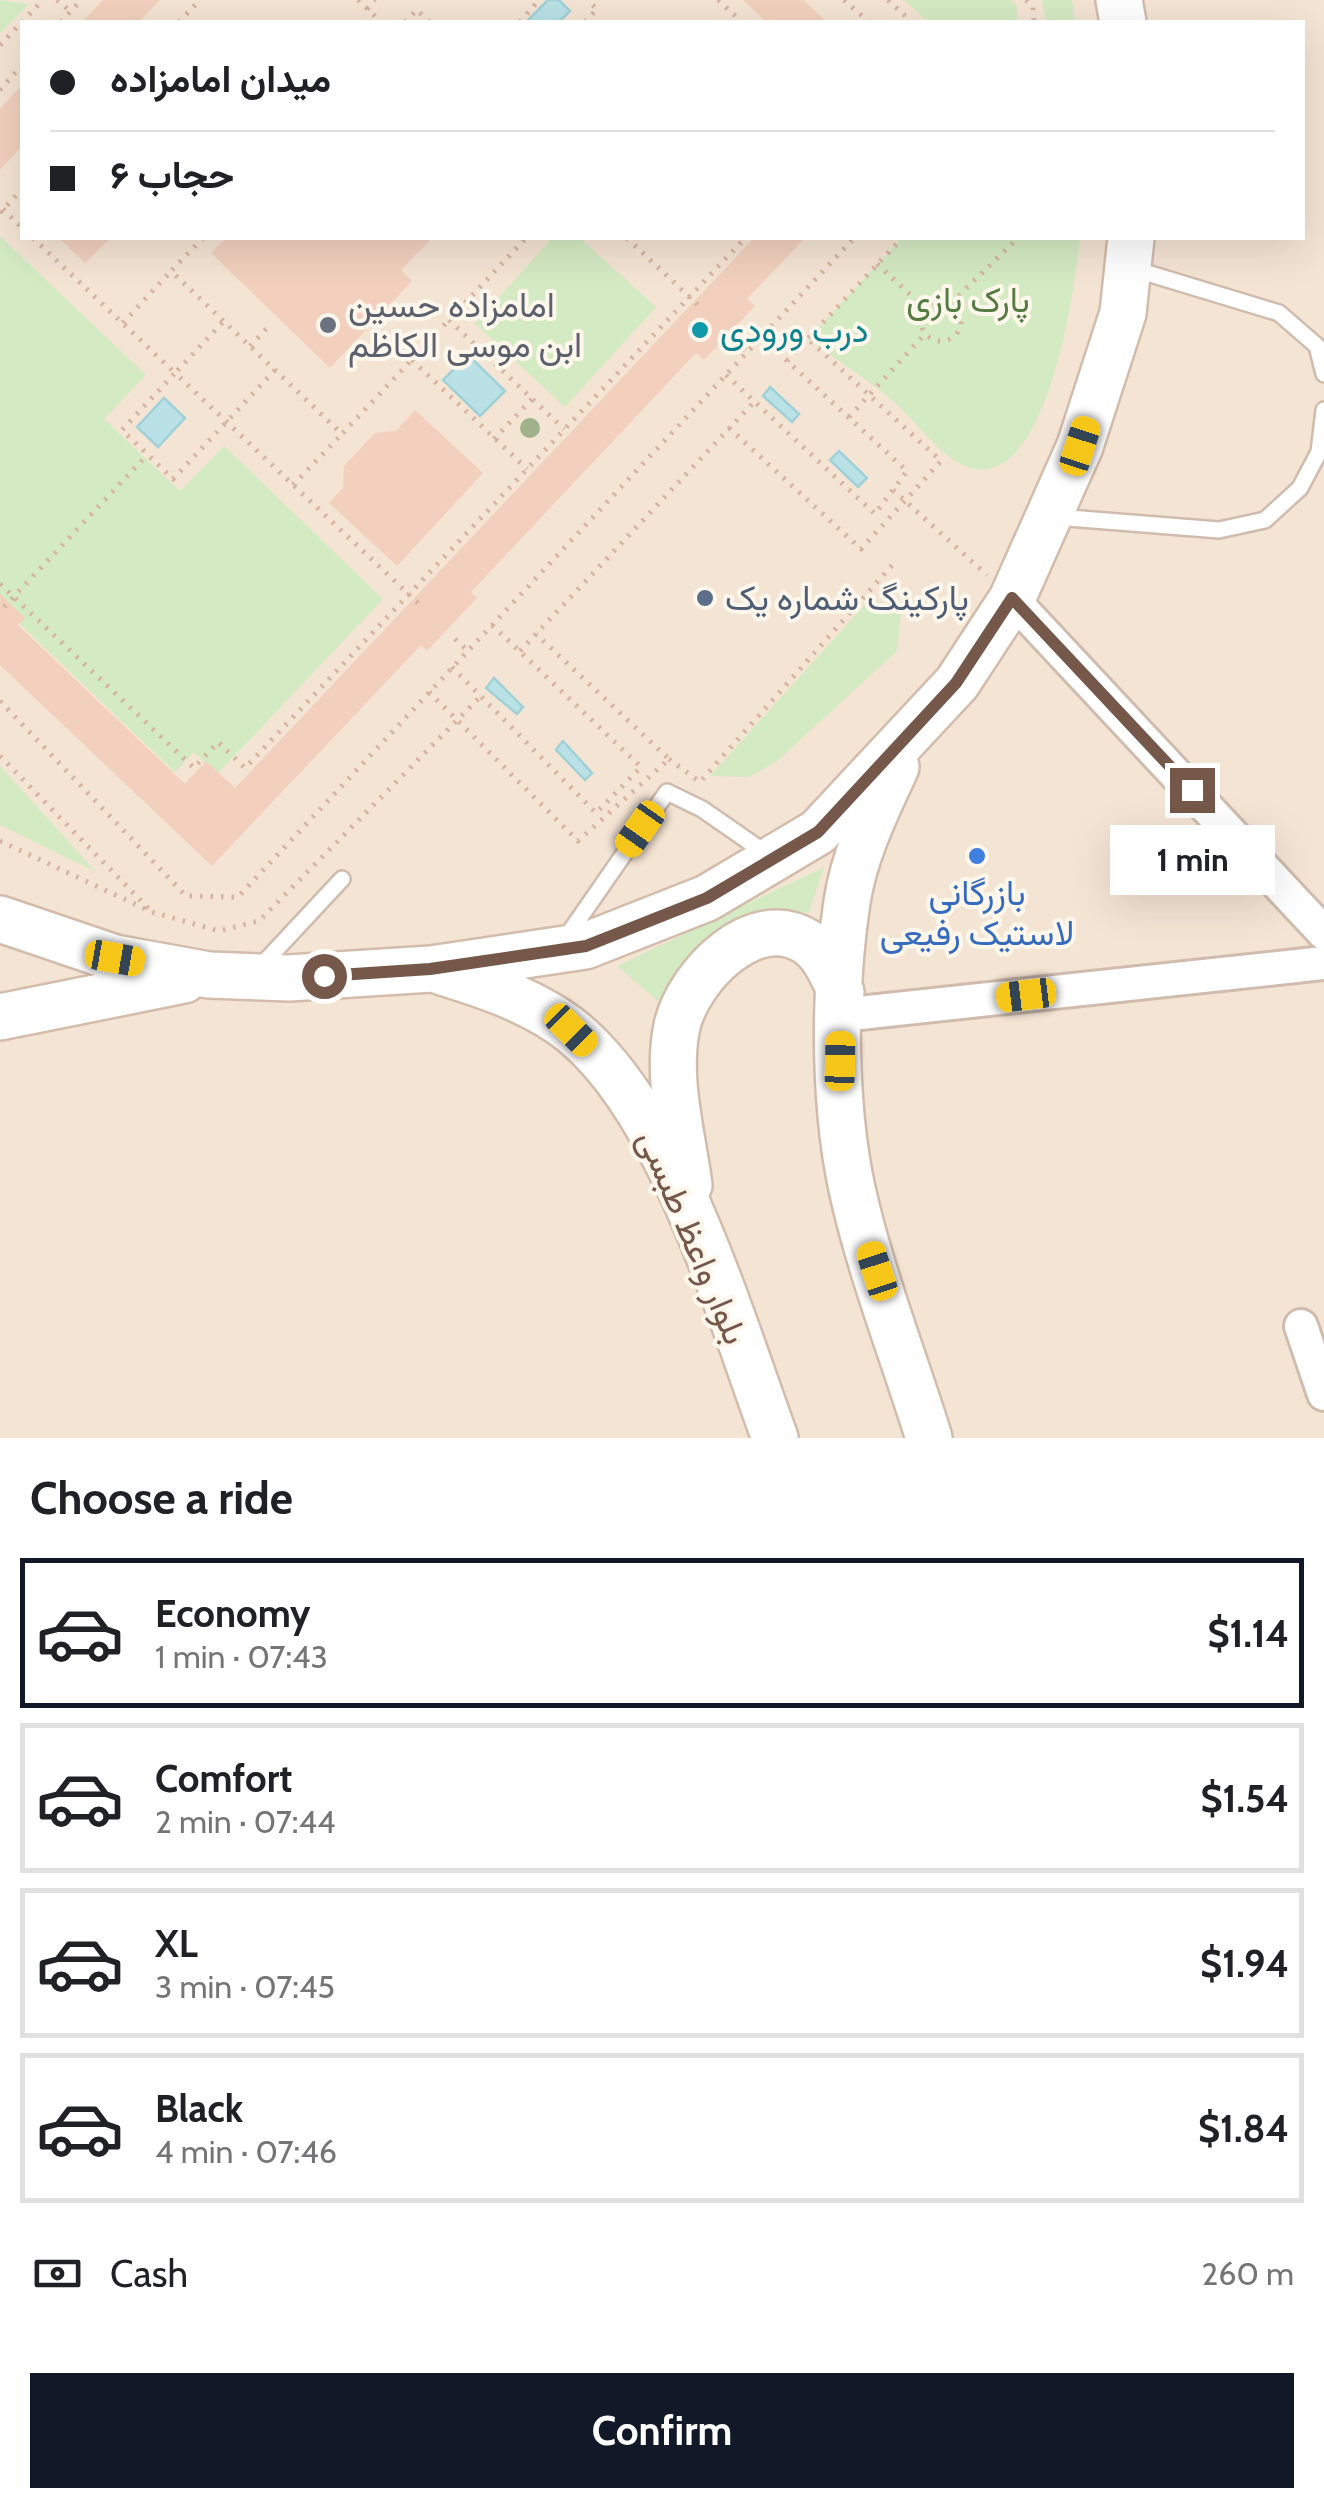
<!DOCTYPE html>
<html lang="en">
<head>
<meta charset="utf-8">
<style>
  body { margin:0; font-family:Cabin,Vazirmatn,sans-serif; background:#f6f6f6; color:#202124; height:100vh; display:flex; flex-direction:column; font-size:38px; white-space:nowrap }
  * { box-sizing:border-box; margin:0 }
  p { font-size:32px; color:#757577 }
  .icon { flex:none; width:55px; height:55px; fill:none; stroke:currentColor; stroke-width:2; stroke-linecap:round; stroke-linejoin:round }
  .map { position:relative; height:1438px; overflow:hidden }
  .panel { display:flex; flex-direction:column; background:#fff; flex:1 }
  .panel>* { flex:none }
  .hud { position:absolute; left:20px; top:20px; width:1285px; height:220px; border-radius:0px; box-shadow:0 10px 40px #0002; display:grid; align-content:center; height:220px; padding:0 30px; background:#fff }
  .end { position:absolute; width:45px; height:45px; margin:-22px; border:12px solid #76584a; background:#fff; box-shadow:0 0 0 5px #fff }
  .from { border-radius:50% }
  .bubble { position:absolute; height:70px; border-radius:0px; background:#fff; box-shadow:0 10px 40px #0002; font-size:32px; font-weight:800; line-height:70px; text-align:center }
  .car { position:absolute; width:30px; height:60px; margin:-30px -15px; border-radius:12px; box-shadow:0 0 8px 2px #0007; background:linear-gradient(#f5c518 24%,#345 0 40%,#f5c518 0 76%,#345 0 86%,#f5c518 0) }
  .hud b { display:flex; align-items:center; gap:35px; height:95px; font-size:38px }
  .hud b+b { border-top:2px solid #e0e0e0 }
  .hud i { width:25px; height:25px; background:#202124 }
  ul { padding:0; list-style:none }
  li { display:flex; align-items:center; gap:30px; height:150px; margin:0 20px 15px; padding:0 10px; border:5px solid #e0e0e0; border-radius:0px }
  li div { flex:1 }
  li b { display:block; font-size:38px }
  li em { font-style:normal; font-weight:800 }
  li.current { border-color:#111827 }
  li>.icon { width:90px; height:90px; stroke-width:1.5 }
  h2 { padding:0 30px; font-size:45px; line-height:120px }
  .pay { display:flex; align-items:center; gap:25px; height:110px; padding:0 30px; font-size:38px }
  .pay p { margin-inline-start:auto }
  .action { display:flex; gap:20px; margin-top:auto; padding:20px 30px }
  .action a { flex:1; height:115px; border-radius:0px; background:#111827; color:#fff; font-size:40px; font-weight:800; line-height:115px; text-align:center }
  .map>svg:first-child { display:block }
</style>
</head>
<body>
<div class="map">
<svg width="1324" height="1438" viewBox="0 0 1324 1438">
  <rect width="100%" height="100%" fill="#fcf3e5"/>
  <path fill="#f4e4d4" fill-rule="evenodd" d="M0,0h1324v1438h-1324zM22,22h1280v216h-1280z"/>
  <path fill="#d4eac3" d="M0,0l29,4 -29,29z
    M904,0h106l7,6v16h-89z
    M1042,0h30l3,22h-29z
    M0,236l146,139 -42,44 76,72 44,-45 159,153 -166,175 -23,-22 -19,20 -175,-167z
    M552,238h28l76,69 -91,100 -90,-83z
    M902,238h178c-5,48 -33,264 -117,227 -25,-11 -48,-45 -68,-62 -27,-24 -59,-43 -87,-64z
    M868,601l34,3 -5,47 -121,111 -28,15 -38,-1z
    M0,766l96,106 -96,-47z
    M824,867l-15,46c-78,-16 -116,26 -145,93l-47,-40z"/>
  <path fill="#b9e1e6" stroke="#a0d1d8" stroke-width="2.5" d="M548,0h11l11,11 -11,11h-28l-3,-2z
    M468,355l37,36 -25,25 -37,-36z
    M770,387l29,27 -7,8 -29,-26z
    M164,398l21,20 -27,29 -21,-20z
    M839,451l28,27 -9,9 -28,-27z
    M494,678l29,29 -6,7 -31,-26z
    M563,741l29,32 -7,7 -29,-30z"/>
  <path fill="#f2d0bd" d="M103,0h57l-21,22h-57z
    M743,0h60l24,22h-61z
    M22,85v61l-22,24v-61z
    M59,238h52l-26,25z
    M226,238h206l-31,32 11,11 -82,87 -119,-115z
    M754,238h51l-58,61 8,7 -51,54 -8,-7 -225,239 6,6 -50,53 -6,-6 -209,221 -212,-201v-71l25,24 -7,7 167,159 21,-23 29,27z
    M415,410l68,63 -86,93 -68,-63 14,-15 1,-22 31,-33 21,-2z"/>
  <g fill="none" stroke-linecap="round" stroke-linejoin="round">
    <g stroke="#d0bcae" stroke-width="20">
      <path id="service" d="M1134,269l145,44 38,33 7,28
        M1056,517l163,13 46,-10 35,-32 19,-36 5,-42
        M565,939l102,-147 35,17 65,45
        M260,967l82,-88"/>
    </g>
    <g stroke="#d0bcae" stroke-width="38">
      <path id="minor" d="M1012,599l312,334
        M841,1015l483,-52
        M1301,1326l23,68"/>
    </g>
    <g stroke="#d3bcab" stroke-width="50">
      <path id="secondary" d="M1119,0l4,22
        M896,767c-20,43 -42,88 -49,135 -14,92 -14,213 9,304 19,78 49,155 73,232
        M0,919l115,39 94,17 80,3 142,-9 154,-23 122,-48 111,-66 139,-149 55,-84 68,-153 43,-133 8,-75
        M442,972c45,14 94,30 131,60 99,81 158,287 202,406
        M0,1017l184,-37
        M689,1185c-7,-52 -23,-108 -12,-159 11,-49 77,-118 130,-84 17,11 25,32 34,50"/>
    </g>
    <path stroke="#d7b3a0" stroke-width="5" stroke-dasharray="2.5 8" stroke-linecap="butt" d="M57,0l13,11
      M358,0l23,22
      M718,0l24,22
      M844,0l25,22
      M888,0l24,22
      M1026,0l7,7 1,15
      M367,9l8,-9
      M61,22l20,-22
      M179,22l21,-22
      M405,22l12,-12 12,12
      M520,22l19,-22
      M585,22l12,-13 -10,-9
      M0,45l43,-45
      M0,90l22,-25
      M3,209l19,19
      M0,213l22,-24
      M33,238l142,135 48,-51
      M203,238l-32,33 171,163 184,-196
      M627,238l74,70
      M877,264l48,44
      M921 321a20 20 0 1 1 40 0a20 20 0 1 1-40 0Z
      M951,303l67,-65
      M449,320l115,109
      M123,323l48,-52
      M736,341l11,11
      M250,346l21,-22
      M412,360l115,109
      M787,361l115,-123
      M275,370l-102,109 -51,-49 53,-57 246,233
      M726,375l149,139 32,-43 -146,-134
      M849,417l76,-83
      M729,428l132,121 80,-88 -133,-122
      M494,439l38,-40
      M293,485l49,-51
      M893,490l94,85
      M0,584l194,184 24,-26 27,26 500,-530
      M4,607l143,-152
      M455,639l12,11
      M520,651l234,-249
      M452,667l144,146 45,-46 -149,-142
      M429,692l149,149 91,-82 -133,-125
      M0,701l186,195 52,1 616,-659
      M0,756l150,154
      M669,759l31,23 194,-219
      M0,841l152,71 67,19 40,-10 222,-225"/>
    <use href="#service" stroke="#fff" stroke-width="15"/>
    <use href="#minor" stroke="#fff" stroke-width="32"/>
    <use href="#secondary" stroke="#fff" stroke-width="45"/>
  </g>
  <circle fill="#a0b18b" cx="530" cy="428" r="10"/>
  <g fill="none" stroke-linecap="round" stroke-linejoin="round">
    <path stroke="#76584a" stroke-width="12" d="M324,976l106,-7 156,-23 121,-48 111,-66 138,-149 56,-85 180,192"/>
  </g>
  <circle fill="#6b7280" stroke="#fff7ec" stroke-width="4" cx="328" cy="325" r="10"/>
  <circle fill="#0f9aa8" stroke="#fff7ec" stroke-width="4" cx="700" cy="330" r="10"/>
  <circle fill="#5c6f8a" stroke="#fff7ec" stroke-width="4" cx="705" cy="598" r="10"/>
  <circle fill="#3f7fe0" stroke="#fff7ec" stroke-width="4" cx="977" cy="856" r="10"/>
  <g text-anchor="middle" stroke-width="8" stroke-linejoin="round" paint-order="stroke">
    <g font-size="35" fill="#547b42" stroke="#fff7ec">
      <text x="968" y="312">پارک بازی</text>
    </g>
    <g font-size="35" fill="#5b616d" stroke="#fff7ec" text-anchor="start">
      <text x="348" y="317">امامزاده حسین<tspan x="348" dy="40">ابن موسی الکاظم</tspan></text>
    </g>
    <g font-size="35" fill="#0d838f" stroke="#fff7ec" text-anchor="start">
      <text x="720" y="342">درب ورودی</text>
    </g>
    <g font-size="35" fill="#4e5e75" stroke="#fff7ec" text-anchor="start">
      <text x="725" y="610">پارکینگ شماره یک</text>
    </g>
    <g font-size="35" fill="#366cbe" stroke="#fff7ec">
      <text x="977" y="905">بازرگانی<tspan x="977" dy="40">لاستیک رفیعی</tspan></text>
    </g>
    <g font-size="35" fill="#76584a" stroke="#fff7ec">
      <text transform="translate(693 1237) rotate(67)" y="12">بلوار واعظ طبسی</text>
    </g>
  </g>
</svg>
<i class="end from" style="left:324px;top:976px"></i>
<i class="end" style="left:1192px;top:790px"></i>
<div class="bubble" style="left:1110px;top:825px;width:165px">1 min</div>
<i class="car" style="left:1080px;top:446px;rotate:18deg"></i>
<i class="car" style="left:640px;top:829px;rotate:215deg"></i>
<i class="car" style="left:115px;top:958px;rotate:100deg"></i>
<i class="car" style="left:1026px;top:995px;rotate:263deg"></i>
<i class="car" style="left:571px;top:1030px;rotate:135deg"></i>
<i class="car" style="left:840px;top:1061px;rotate:1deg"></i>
<i class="car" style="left:877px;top:1271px;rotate:342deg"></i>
<div class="hud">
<b><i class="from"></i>میدان امامزاده</b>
<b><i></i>حجاب ۶</b>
</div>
</div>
<section class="panel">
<h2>Choose a ride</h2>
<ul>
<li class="current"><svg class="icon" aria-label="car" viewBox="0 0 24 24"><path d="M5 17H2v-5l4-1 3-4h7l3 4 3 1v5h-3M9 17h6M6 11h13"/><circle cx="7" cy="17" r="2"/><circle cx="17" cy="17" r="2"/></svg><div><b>Economy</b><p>1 min · 07:43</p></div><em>$1.14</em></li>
<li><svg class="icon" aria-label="car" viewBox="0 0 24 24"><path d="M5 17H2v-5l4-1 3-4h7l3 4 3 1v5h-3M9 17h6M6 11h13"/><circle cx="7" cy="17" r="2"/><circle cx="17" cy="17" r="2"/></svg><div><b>Comfort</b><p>2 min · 07:44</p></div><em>$1.54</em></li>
<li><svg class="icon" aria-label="car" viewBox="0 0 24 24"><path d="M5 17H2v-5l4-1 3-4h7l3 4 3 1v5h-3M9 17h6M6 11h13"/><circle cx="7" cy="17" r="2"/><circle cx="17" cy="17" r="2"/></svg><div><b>XL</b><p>3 min · 07:45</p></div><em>$1.94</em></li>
<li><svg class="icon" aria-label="car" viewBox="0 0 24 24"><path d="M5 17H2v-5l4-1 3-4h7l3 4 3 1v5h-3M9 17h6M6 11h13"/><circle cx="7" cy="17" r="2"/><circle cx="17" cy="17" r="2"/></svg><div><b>Black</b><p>4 min · 07:46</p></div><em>$1.84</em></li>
</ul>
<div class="pay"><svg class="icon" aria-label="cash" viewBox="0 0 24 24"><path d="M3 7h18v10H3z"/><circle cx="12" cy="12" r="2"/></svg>Cash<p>260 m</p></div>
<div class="action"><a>Confirm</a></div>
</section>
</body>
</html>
